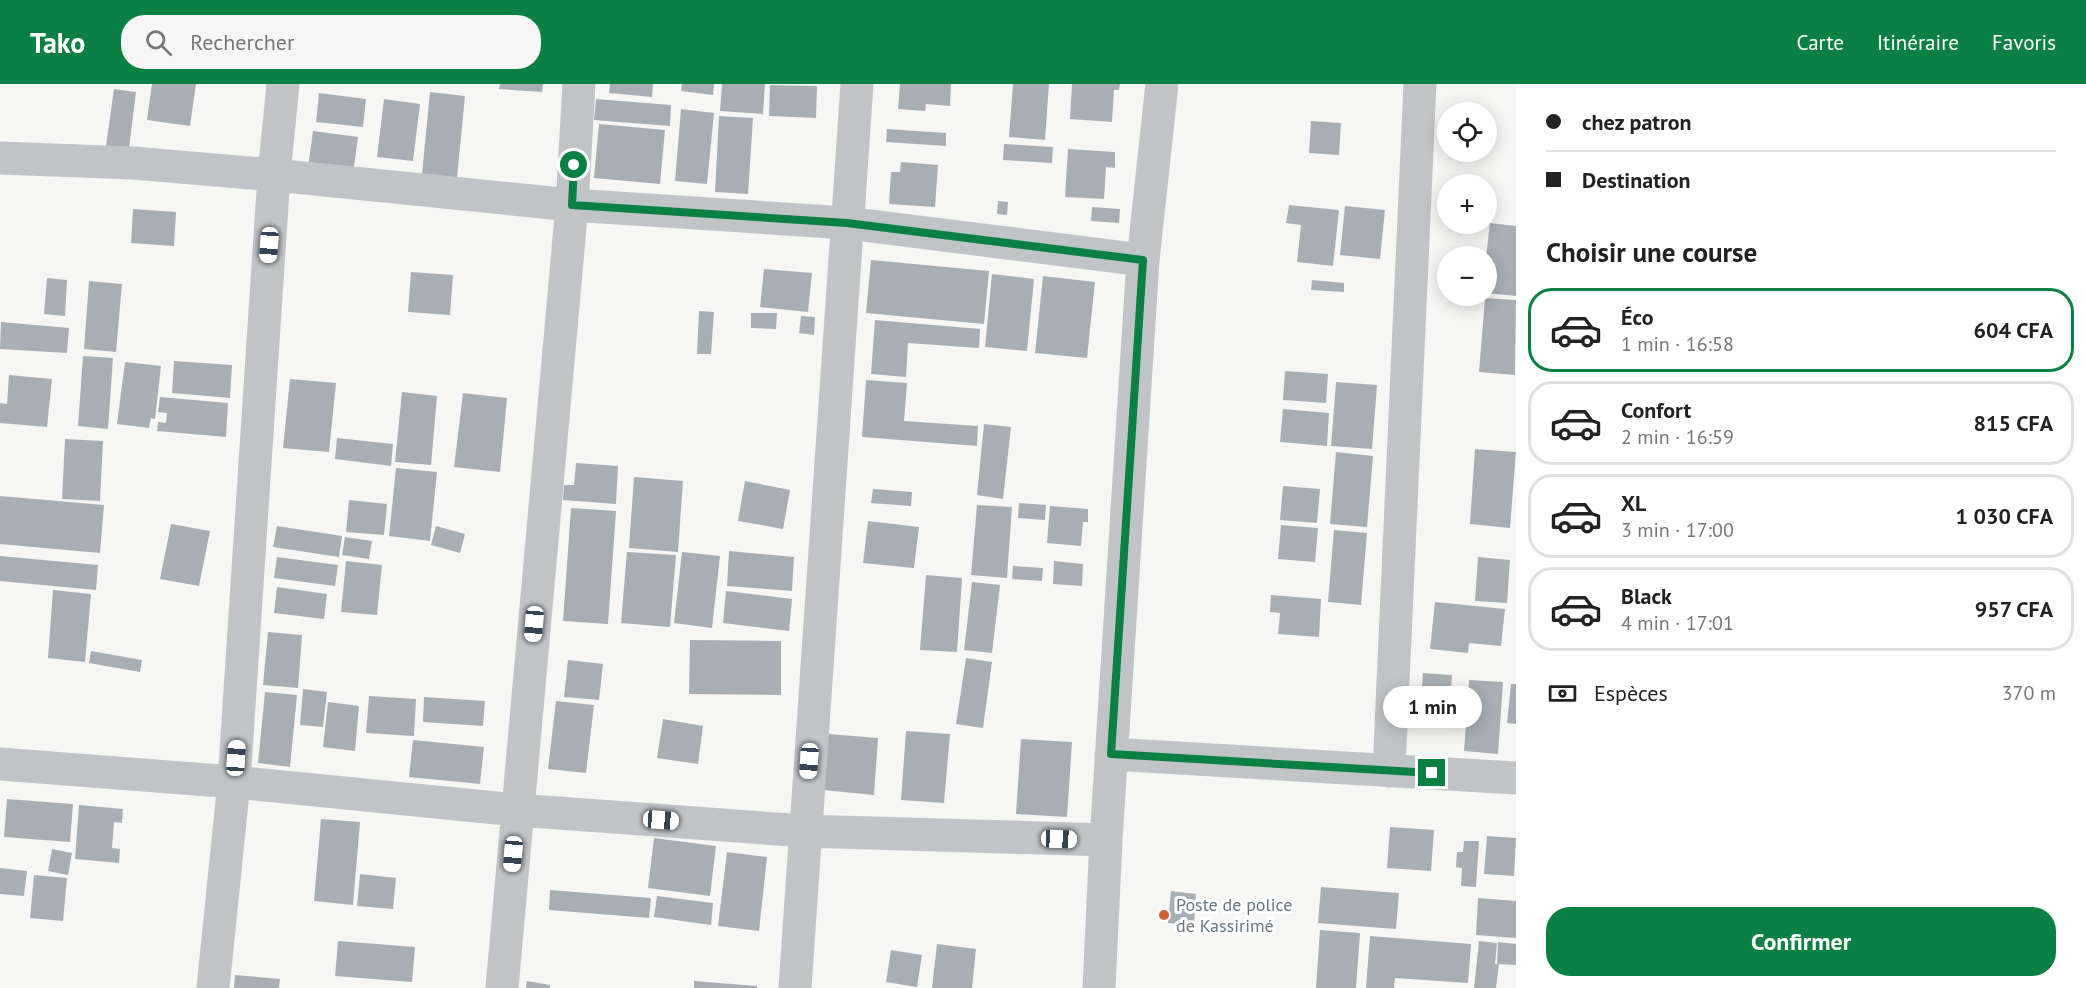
<!DOCTYPE html>
<html lang="fr">
<head>
<meta charset="utf-8">
<style>
  body { margin:0; font-family:"PT Sans",sans-serif; background:#f6f6f6; color:#222; height:100vh; display:flex; flex-direction:column; font-size:22px; white-space:nowrap }
  * { box-sizing:border-box; margin:0 }
  p { font-size:20px; color:#767676 }
  .icon { flex:none; width:33px; height:33px; fill:none; stroke:currentColor; stroke-width:2; stroke-linecap:round; stroke-linejoin:round }
  .map { position:relative; flex:1; overflow:hidden }
  .drawer { display:flex; flex-direction:column; background:#fff; width:570px }
  .drawer>* { flex:none }
  .banner { display:grid; align-content:center; height:132px; padding:0 30px; background:#fff }
  .tools { position:absolute; left:1437px; top:18px; display:grid; gap:12px }
  .tools a { display:grid; place-items:center; width:60px; height:60px; border-radius:50%; background:#fff; box-shadow:0 3px 15px #0003; font-size:30px }
  .end { position:absolute; width:27px; height:27px; margin:-14px; border:8px solid #0b8043; background:#fff; box-shadow:0 0 0 3px #fff }
  .from { border-radius:50% }
  .bubble { position:absolute; height:42px; border-radius:21px; background:#fff; box-shadow:0 3px 15px #0003; font-size:20px; font-weight:600; line-height:42px; text-align:center }
  .car { position:absolute; width:18px; height:36px; margin:-18px -9px; border-radius:8px; box-shadow:0 0 4px 2px #0007; background:linear-gradient(#fff 24%,#345 0 40%,#fff 0 76%,#345 0 86%,#fff 0) }
  .banner b { display:flex; align-items:center; gap:21px; height:57px; font-size:22px }
  .banner b+b { border-top:2px solid #e0e0e0 }
  .banner i { width:15px; height:15px; background:#222 }
  ul { padding:0; list-style:none }
  li { display:flex; align-items:center; gap:18px; height:84px; margin:0 12px 9px; padding:0 18px; border:3px solid #e0e0e0; border-radius:24px }
  li div { flex:1 }
  li b { display:block; font-size:22px }
  li em { font-style:normal; font-weight:600 }
  li.on { border-color:#0b8043 }
  li>.icon { width:54px; height:54px; stroke-width:1.5 }
  h2 { padding:0 30px; font-size:27px; line-height:72px }
  .pay { display:flex; align-items:center; gap:15px; height:66px; padding:0 30px; font-size:22px }
  .pay p { margin-inline-start:auto }
  .cta { display:flex; gap:12px; margin-top:auto; padding:12px 30px }
  .cta a { flex:1; height:69px; border-radius:24px; background:#0b8043; color:#fff; font-size:24px; font-weight:600; line-height:69px; text-align:center }
  header { display:flex; align-items:center; gap:36px; box-sizing:border-box; height:84px; padding:0 30px; background:#0b8043; color:#fff }
  header strong { font-size:28px }
  nav { display:flex; gap:33px; margin-inline-start:auto; font-size:21px }
  .search { width:420px; height:54px; background:#f6f6f6; display:flex; align-items:center; gap:15px; box-sizing:border-box; padding:0 21px; border-radius:24px; color:#767676; font-size:22px }
  main { display:flex; flex:1; min-height:0 }
  .map>svg:first-child { display:block }
</style>
</head>
<body>
<header>
<strong>Tako</strong>
<div class="search"><svg class="icon" aria-label="search" viewBox="0 0 24 24"><circle cx="10" cy="10" r="6"/><path d="M15 15l6 6"/></svg>Rechercher</div>
<nav><a>Carte</a><a>Itinéraire</a><a>Favoris</a></nav>
</header>
<main>
<div class="map">
<svg width="1516" height="904" viewBox="0 0 1516 904">
  <rect width="100%" height="100%" fill="#f6f7f4"/>
  <path fill="#a8afb4" d="M152,0h44l-6,42 -43,-6z
    M500,0h43l-1,8 -43,-3z
    M610,0h43l-1,13 -43,-4z
    M682,0h32l-1,11 -32,-4z
    M722,0h43l-2,30 -43,-3z
    M900,0h51l-1,22 -24,-2 -1,7 -27,-2z
    M1013,0h36l-4,56 -36,-3z
    M1072,0h48l-1,6h-5l-2,32 -42,-3z
    M770,1l47,1 -1,32 -47,-2z
    M114,5l22,3 -8,64 -23,-3z
    M430,8l35,4 -8,82 -35,-4z
    M319,9l47,6 -3,28 -47,-5z
    M384,15l36,5 -7,57 -36,-4z
    M596,15l75,6 -1,21 -76,-6z
    M681,25l33,4 -7,71 -32,-3z
    M719,32l34,2 -5,76 -33,-2z
    M1311,37l30,2 -2,32 -30,-2z
    M599,40l66,6 -5,54 -66,-6z
    M887,45l59,4v13l-60,-4z
    M313,47l45,6 -5,37 -45,-6z
    M1004,60l49,3 -1,16 -49,-3z
    M1068,65l47,3v16l-9,-1 -2,32 -39,-2z
    M901,78l37,3 -3,42 -46,-3 2,-32h9z
    M998,117l10,1 -1,13 -10,-1z
    M1289,121l50,5 -6,56 -36,-4 4,-37 -15,-2z
    M1345,122l40,4 -5,49 -40,-4z
    M1092,123l28,2 -1,14 -28,-2z
    M133,125l43,3 -2,34 -43,-3z
    M1490,139l26,3v70l-30,-3v-37z
    M871,176l118,11 -5,53 -118,-11z
    M764,185l48,4 -4,39 -48,-5z
    M411,188l42,3 -3,40 -42,-3z
    M992,190l42,5 -7,72 -42,-4z
    M1043,192l52,6 -8,76 -52,-5z
    M47,194l20,2 -2,36 -21,-2z
    M1312,196l32,3v9l-33,-2z
    M89,197l33,3 -6,68 -32,-3z
    M1485,214l31,2 -1,75 -36,-3z
    M699,227l15,1 -3,42h-14z
    M751,229h26l-1,16 -25,-1z
    M801,232l14,1 -1,18 -15,-2z
    M875,236l105,9 -1,19 -71,-5 -2,34 -35,-3z
    M1,238l68,6 -2,25 -67,-4z
    M83,272l30,2 -5,71 -30,-3z
    M174,277l58,4 -2,33 -58,-5z
    M125,278l36,4 -6,53 -4,-1 -2,10 -32,-4z
    M1285,287l43,3 -2,29 -43,-3z
    M9,291l43,4 -5,48 -47,-4v-20l7,1z
    M290,295l46,4 -7,69 -46,-4z
    M866,296l41,3 -3,38 74,5 -1,20 -115,-9z
    M1336,298l41,3 -5,64 -41,-3z
    M402,308l35,4 -6,69 -36,-3z
    M463,309l44,5 -7,74 -46,-5z
    M160,313l68,6 -2,34 -69,-6 1,-9 8,1 1,-10 -9,-1z
    M1283,325l46,4 -2,33 -47,-4z
    M984,340l27,3 -8,72 -26,-4z
    M337,354l56,6 -2,22 -56,-7z
    M65,355l38,2 -3,60 -38,-2z
    M1475,365l41,3 -6,76 -40,-4z
    M1336,368l37,4 -6,71 -37,-3z
    M576,379l42,3 -2,38 -53,-4 1,-15h10z
    M396,384l41,4 -7,69 -41,-5z
    M634,393l49,4 -5,71 -49,-4z
    M745,397l45,9 -7,39 -45,-8z
    M1283,402l37,3 -3,34 -37,-3z
    M873,405l39,3 -1,14 -40,-3z
    M0,412l104,9 -4,48 -100,-9z
    M349,416l38,4 -3,31 -38,-3z
    M1019,419l27,2 -1,15 -27,-2z
    M977,421l35,2 -5,71 -36,-3z
    M1050,422l38,3v13h-5l-2,24 -34,-3z
    M571,424l45,3 -8,113 -45,-3z
    M868,437l51,6 -5,41 -51,-5z
    M171,440l39,7 -11,55 -39,-7z
    M1281,441l37,3 -3,34 -37,-3z
    M277,442l65,10 -3,21 -66,-10z
    M436,442l29,8 -5,19 -29,-8z
    M1334,446l33,3 -6,72 -33,-3z
    M345,453l27,4 -3,18 -27,-4z
    M729,467l65,6 -2,34 -65,-5z
    M627,468l49,3 -6,72 -49,-4z
    M682,468l38,4 -8,72 -38,-5z
    M0,472l98,9 -2,25 -96,-9z
    M277,473l61,8 -3,21 -61,-8z
    M1478,473l32,3 -3,43 -32,-2z
    M346,477l36,4 -5,50 -36,-3z
    M1054,477l29,3 -1,22 -29,-2z
    M1013,482l30,2 -1,13 -30,-2z
    M926,491l36,3 -5,74 -37,-2z
    M972,498l28,3 -8,68 -28,-3z
    M277,503l50,7 -3,25 -50,-6z
    M53,506l38,4 -6,68 -37,-4z
    M726,507l66,8 -3,32 -66,-8z
    M1271,511l50,4 -2,38 -41,-3 2,-21 -10,-1z
    M1435,518l70,7 -4,37 -32,-3 -1,10 -38,-4z
    M268,548l34,3 -4,53 -35,-3z
    M690,556l91,1v54l-92,-1z
    M91,567l51,9 -2,12 -51,-9z
    M966,574l26,4 -9,66 -27,-4z
    M568,576l35,4 -4,36 -35,-3z
    M1423,589l29,2 -1,13 -29,-2z
    M1469,596l34,2 -5,72 -34,-3z
    M1511,600h5v40l-9,-1z
    M303,605l24,3 -4,35 -23,-2z
    M265,608l32,3 -7,72 -32,-4z
    M369,612l47,3 -2,37 -48,-3z
    M424,613l61,4 -2,25 -60,-4z
    M556,617l38,4 -8,68 -38,-4z
    M328,618l31,4 -4,45 -32,-4z
    M663,635l40,7 -5,38 -41,-6z
    M906,647l44,3 -6,69 -43,-3z
    M828,650l50,4 -4,57 -51,-5z
    M1021,655l51,3 -5,75 -51,-3z
    M413,656l71,7 -4,37 -71,-7z
    M7,715l66,5 -3,38 -66,-5z
    M79,721l44,4 -1,14 -8,-1 -2,26 8,1 -1,14 -44,-4z
    M321,735l39,3 -7,83 -39,-4z
    M1390,743l44,3 -3,41 -44,-3z
    M1487,752l29,2 -2,38 -30,-2z
    M654,754l62,8 -6,50 -62,-8z
    M1464,757h15l-3,46 -15,-1 1,-18 -6,-1 1,-15h6z
    M52,765l20,4 -4,22 -20,-4z
    M727,768l40,5 -8,74 -41,-5z
    M0,784l27,3 -3,25 -24,-2z
    M360,790l36,4 -3,31 -36,-3z
    M34,791l33,3 -4,43 -33,-3z
    M1321,803l78,6 -3,36 -78,-6z
    M550,806l101,8 -2,20 -100,-8z
    M1171,807l25,3 -2,31 -26,-2z
    M657,812l56,7 -2,22 -57,-8z
    M1478,814l38,3v37l-40,-3z
    M1320,846l40,3 -4,55h-40z
    M1370,852l101,8 -3,39 -73,-5 -1,10h-28z
    M338,857l77,6 -3,35 -77,-6z
    M1479,857l18,2 -2,21h4l-3,24h-22z
    M1498,858l18,2v21l-19,-1z
    M937,860l39,5 -4,39h-40z
    M891,866l31,5 -5,32 -31,-5z
    M235,891l45,4 -1,9h-45z
    M527,897l23,4v3h-24z
    M694,897l63,5v2h-63z"/>
  <g fill="none" stroke-linecap="round" stroke-linejoin="round">
    <path stroke="#c0c4c7" stroke-width="33" d="M0,74l133,5 141,12 298,30 275,18 296,37
      M1111,670l405,24
      M0,680l234,18 283,28 287,21 302,9
      M1389,687l31,-687
      M213,904l21,-206 40,-607 9,-91
      M502,904l70,-783 7,-121
      M795,904l62,-904
      M1099,904l7,-148 37,-580 19,-176"/>
  </g>
  <g fill="none" stroke-linecap="round" stroke-linejoin="round">
    <path stroke="#0b8043" stroke-width="8" d="M574,81l-2,40 275,18 296,37 -32,494 321,19"/>
  </g>
  <circle fill="#d35f37" stroke="#fff" stroke-width="2" cx="1164" cy="831" r="6"/>
  <g text-anchor="middle" stroke-width="6" stroke-linejoin="round" paint-order="stroke">
    <g font-size="18" fill="#687682" stroke="#fff" text-anchor="start">
      <text x="1176" y="827">Poste de police<tspan x="1176" dy="21">de Kassirimé</tspan></text>
    </g>
  </g>
</svg>
<div class="tools">
<a><svg class="icon" aria-label="locate" viewBox="0 0 24 24"><circle cx="12" cy="12" r="6"/><path d="M12 2v4M12 18v4M2 12h4M18 12h4"/></svg></a>
<a>+</a>
<a>−</a>
</div>
<i class="end from" style="left:574px;top:81px"></i>
<i class="end" style="left:1432px;top:689px"></i>
<div class="bubble" style="left:1383px;top:602px;width:99px">1 min</div>
<i class="car" style="left:269px;top:161px;rotate:184deg"></i>
<i class="car" style="left:534px;top:540px;rotate:185deg"></i>
<i class="car" style="left:236px;top:674px;rotate:4deg"></i>
<i class="car" style="left:809px;top:677px;rotate:184deg"></i>
<i class="car" style="left:661px;top:736px;rotate:94deg"></i>
<i class="car" style="left:1059px;top:755px;rotate:92deg"></i>
<i class="car" style="left:513px;top:770px;rotate:185deg"></i>
</div>
<section class="drawer">
<div class="banner">
<b><i class="from"></i>chez patron</b>
<b><i></i>Destination</b>
</div>
<h2>Choisir une course</h2>
<ul>
<li class="on"><svg class="icon" aria-label="car" viewBox="0 0 24 24"><path d="M5 17H2v-5l4-1 3-4h7l3 4 3 1v5h-3M9 17h6M6 11h13"/><circle cx="7" cy="17" r="2"/><circle cx="17" cy="17" r="2"/></svg><div><b>Éco</b><p>1 min · 16:58</p></div><em>604 CFA</em></li>
<li><svg class="icon" aria-label="car" viewBox="0 0 24 24"><path d="M5 17H2v-5l4-1 3-4h7l3 4 3 1v5h-3M9 17h6M6 11h13"/><circle cx="7" cy="17" r="2"/><circle cx="17" cy="17" r="2"/></svg><div><b>Confort</b><p>2 min · 16:59</p></div><em>815 CFA</em></li>
<li><svg class="icon" aria-label="car" viewBox="0 0 24 24"><path d="M5 17H2v-5l4-1 3-4h7l3 4 3 1v5h-3M9 17h6M6 11h13"/><circle cx="7" cy="17" r="2"/><circle cx="17" cy="17" r="2"/></svg><div><b>XL</b><p>3 min · 17:00</p></div><em>1 030 CFA</em></li>
<li><svg class="icon" aria-label="car" viewBox="0 0 24 24"><path d="M5 17H2v-5l4-1 3-4h7l3 4 3 1v5h-3M9 17h6M6 11h13"/><circle cx="7" cy="17" r="2"/><circle cx="17" cy="17" r="2"/></svg><div><b>Black</b><p>4 min · 17:01</p></div><em>957 CFA</em></li>
</ul>
<div class="pay"><svg class="icon" aria-label="cash" viewBox="0 0 24 24"><path d="M3 7h18v10H3z"/><circle cx="12" cy="12" r="2"/></svg>Espèces<p>370 m</p></div>
<div class="cta"><a>Confirmer</a></div>
</section>
</main>
</body>
</html>
